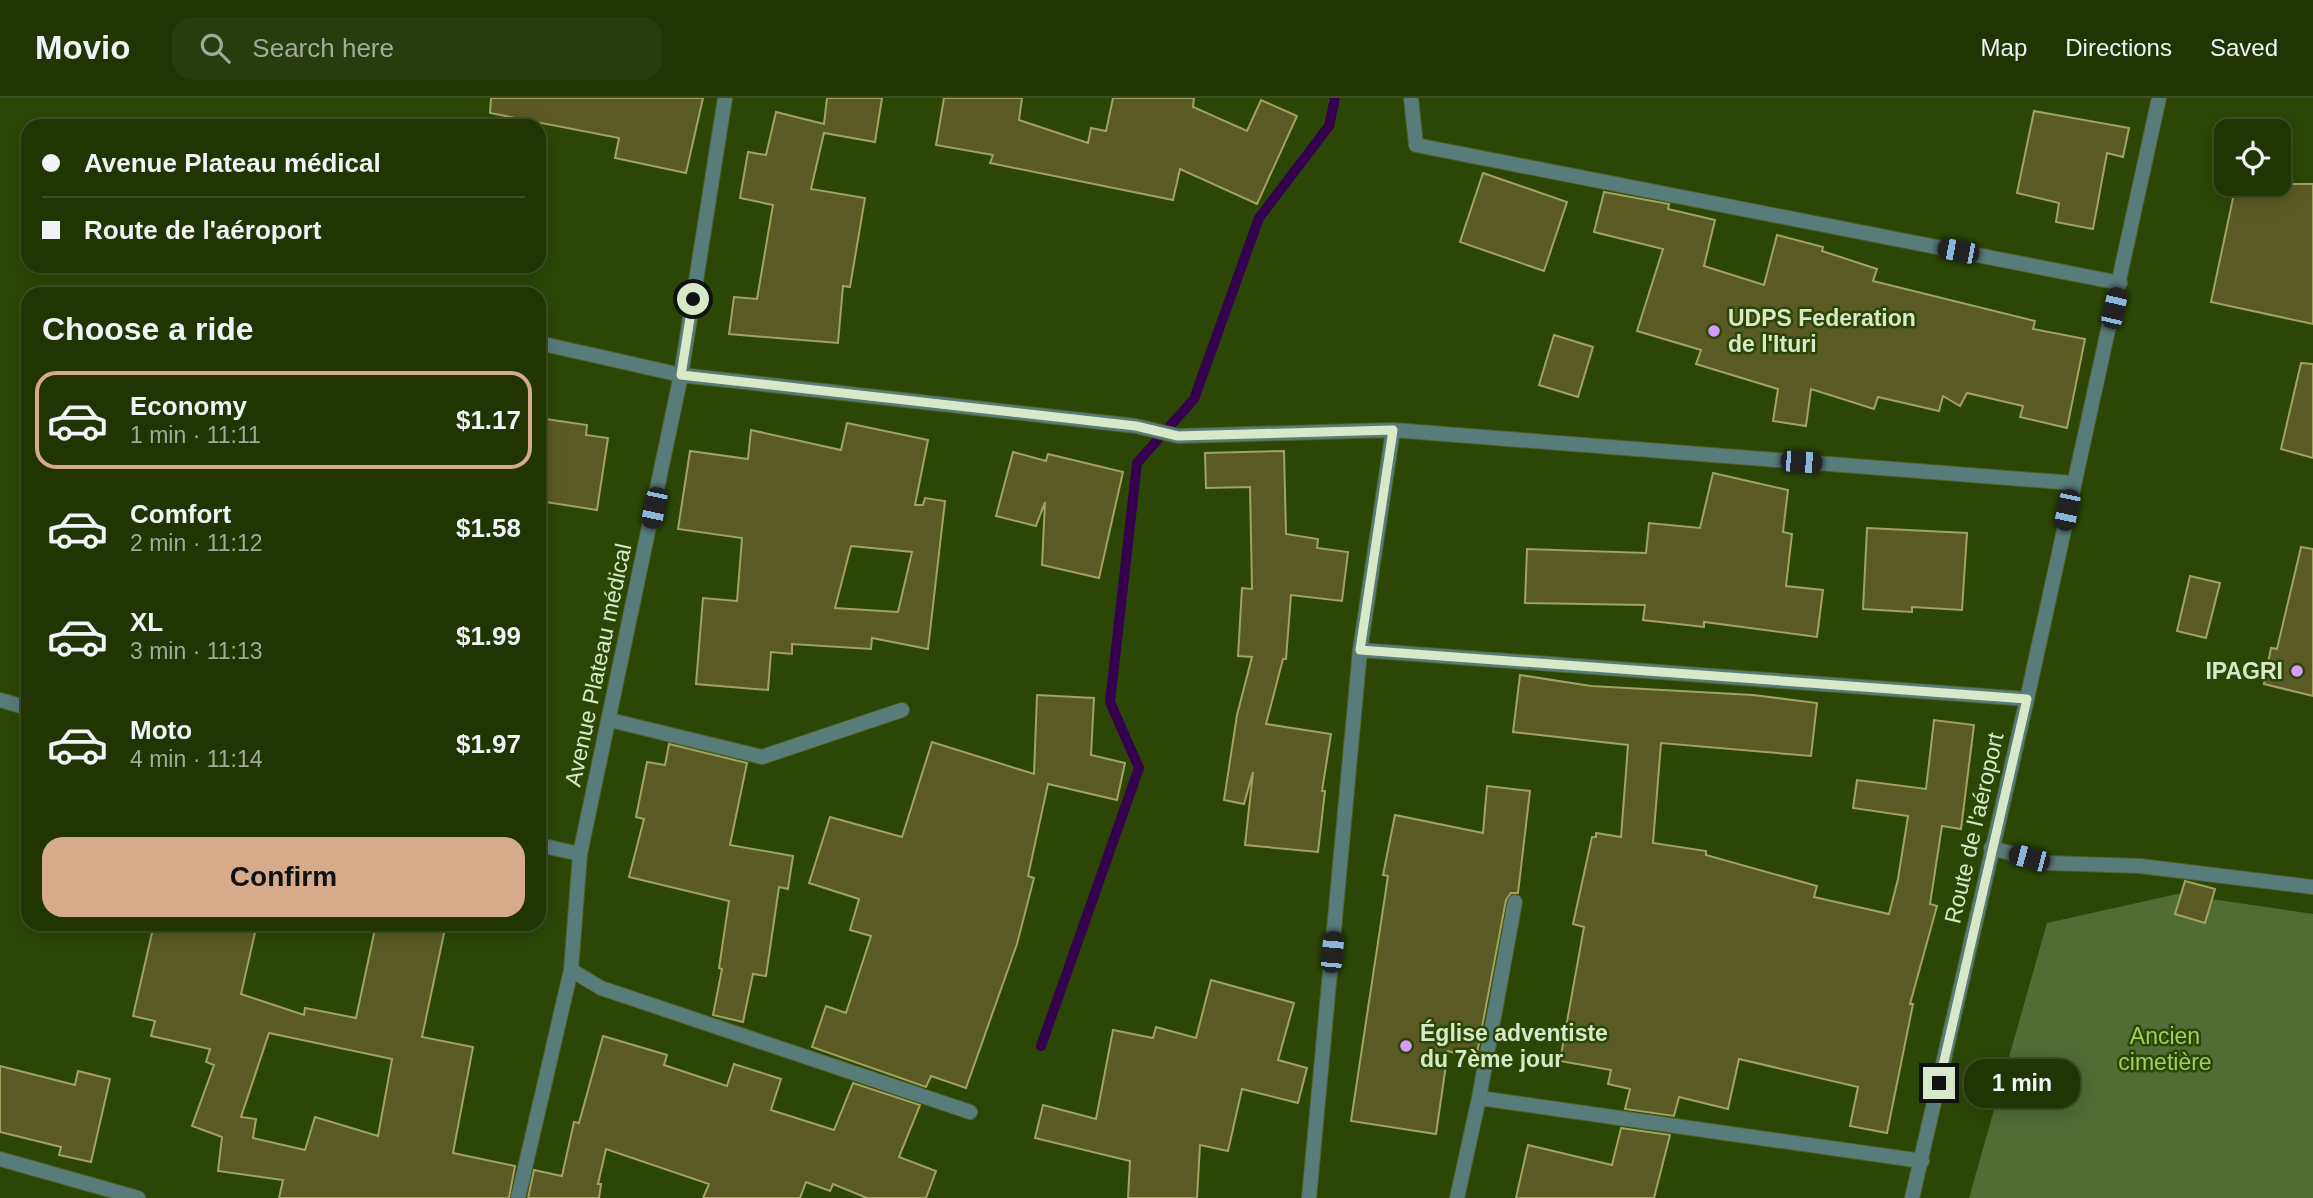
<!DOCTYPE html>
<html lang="en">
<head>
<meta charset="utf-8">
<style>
  body { margin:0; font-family:Helvetica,sans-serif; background:#293c0e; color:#f1f3f6; height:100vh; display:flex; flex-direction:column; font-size:26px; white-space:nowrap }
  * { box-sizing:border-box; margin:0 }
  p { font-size:23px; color:#a2aa9a }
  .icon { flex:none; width:38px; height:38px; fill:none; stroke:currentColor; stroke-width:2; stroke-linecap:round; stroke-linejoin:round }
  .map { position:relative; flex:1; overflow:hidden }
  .details { position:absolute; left:21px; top:189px; width:525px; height:644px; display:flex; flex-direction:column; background:#213404; border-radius:21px; box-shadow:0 4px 18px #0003,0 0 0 2px #3e4f26 }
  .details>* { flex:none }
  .top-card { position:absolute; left:21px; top:21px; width:525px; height:154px; border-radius:21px; box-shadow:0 4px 18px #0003,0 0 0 2px #3e4f26; display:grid; align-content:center; height:154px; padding:0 21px; background:#213404 }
  .buttons { position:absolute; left:2214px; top:21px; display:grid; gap:14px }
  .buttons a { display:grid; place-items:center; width:77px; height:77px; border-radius:14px; background:#213404; box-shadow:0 4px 18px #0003,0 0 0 2px #3e4f26; font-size:35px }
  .end { position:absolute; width:32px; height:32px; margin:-16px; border:9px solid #d8e9ca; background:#111; box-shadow:0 0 0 4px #111 }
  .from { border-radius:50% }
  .bubble { position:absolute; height:49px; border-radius:21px; background:#213404; box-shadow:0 4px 18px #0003,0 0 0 2px #3e4f26; font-size:23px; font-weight:600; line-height:49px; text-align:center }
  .car { position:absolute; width:21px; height:42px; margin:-21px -10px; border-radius:9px; box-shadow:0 0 5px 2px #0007; background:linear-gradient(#222 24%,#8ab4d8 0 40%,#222 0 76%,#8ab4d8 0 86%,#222 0) }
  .top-card b { display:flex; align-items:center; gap:24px; height:66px; font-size:26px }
  .top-card b+b { border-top:2px solid #3e4f26 }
  .top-card i { width:18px; height:18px; background:#f1f3f6 }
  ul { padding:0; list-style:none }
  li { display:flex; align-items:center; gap:21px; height:98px; margin:0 14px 10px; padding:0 7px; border:4px solid transparent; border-radius:21px }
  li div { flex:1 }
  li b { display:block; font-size:26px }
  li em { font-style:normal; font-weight:600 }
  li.current { border-color:#d6ab8b }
  li>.icon { width:63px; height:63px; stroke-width:1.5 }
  h2 { padding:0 21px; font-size:32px; line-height:84px }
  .button { display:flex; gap:14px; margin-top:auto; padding:14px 21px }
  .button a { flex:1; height:80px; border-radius:21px; background:#d6ab8b; color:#111; font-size:28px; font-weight:600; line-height:80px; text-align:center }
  header { display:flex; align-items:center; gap:42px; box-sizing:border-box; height:98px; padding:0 35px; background:#213404; border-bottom:2px solid #3e4f26 }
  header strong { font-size:33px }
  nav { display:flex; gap:38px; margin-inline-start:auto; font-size:24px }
  .search { width:490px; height:63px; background:#293c0e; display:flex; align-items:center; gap:18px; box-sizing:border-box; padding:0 24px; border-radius:21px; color:#a2aa9a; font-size:26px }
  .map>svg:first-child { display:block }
</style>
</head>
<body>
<header>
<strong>Movio</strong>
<div class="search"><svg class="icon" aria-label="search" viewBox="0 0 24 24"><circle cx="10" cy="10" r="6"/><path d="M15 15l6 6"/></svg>Search here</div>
<nav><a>Map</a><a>Directions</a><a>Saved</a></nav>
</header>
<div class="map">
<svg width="2313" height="1100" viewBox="0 0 2313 1100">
  <rect width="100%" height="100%" fill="#2c4606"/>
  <path fill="#516c35" d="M2177,796l136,20v284h-344l78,-275z"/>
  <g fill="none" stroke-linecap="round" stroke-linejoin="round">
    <path stroke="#35004e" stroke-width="10" d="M1041,948l98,-278 -29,-66 27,-239 57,-64 65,-181 70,-92 6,-28"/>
  </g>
  <path fill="#5a5b24" stroke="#a1a35e" stroke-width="2" fill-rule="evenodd" d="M491,0h212l-17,75 -71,-15 4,-20 -129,-25z
    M827,0h55l-7,44 -51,-9 -13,56 54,9 -15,89 -7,-1 -5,57 -109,-9 5,-37 23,2 16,-94 -33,-7 8,-46 18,3 10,-43 48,12z
    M944,0h78l-3,22 69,23 3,-15 15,3 7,-33h81l-1,9 54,24 14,-31 36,16 -40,88 -77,-35 -7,31 -183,-37 3,-8 -57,-10z
    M2034,13l95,17 -6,29 -16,-4 -14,76 -37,-7 3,-19 -42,-10z
    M1483,75l84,29 -23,69 -84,-29z
    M2236,86h77v140l-102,-22z
    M1604,94l65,12 -1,5 47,11 -11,46 60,19 13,-50 46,12 -1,4 55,18 -4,12 162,40 -2,8 52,10 -18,89 -47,-11 3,-11 -56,-13 -7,13 -17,-10 -4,15 -61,-14 -4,12 -63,-20 -5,37 -33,-5 5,-32 -82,-25 5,-14 -64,-19 26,-82 -69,-17z
    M1554,237l39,12 -15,50 -39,-12z
    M2301,265l12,1v94l-32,-9z
    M539,320l48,7 -1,10 22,3 -11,72 -58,-9z
    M847,325l81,17 -13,65h8l2,-7 20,3 -17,148 -56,-11 -1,11 -79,-5v10l-21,-2 -3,38 -72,-6 7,-86 34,3 5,-63 -64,-9 12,-78 58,8 3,-29 90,20zM851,448l61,6 -14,60 -63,-4z
    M1284,353l2,83 32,5 -1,9 31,4 -6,49 -51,-6 -5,64h-3l-17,65 65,10 -9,57h3l-7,61 -73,-7 8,-73 -9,32 -20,-4 13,-85 15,-58 -14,-1 4,-68 10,1 -2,-102 -44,1 -1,-35z
    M1013,354l33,9 2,-7 75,18 -24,106 -57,-13 3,-63 -9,24 -40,-10z
    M1713,375l75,17 -5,42 9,2 -6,52 37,4 -6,47 -113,-15v5l-61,-7 2,-15 -120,-2 2,-54 119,4 3,-30 51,5z
    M1867,430l100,5 -5,77 -50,-3v5l-49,-3z
    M2301,449l12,2v147l-49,-12 7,-36 6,1z
    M2190,478l30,7 -14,55 -29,-7z
    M1520,577l71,11 162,9 64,8 -6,53 -150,-13 -8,100 53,8v4l111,31 -3,11 75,17 9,-35 10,-63 -55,-8 4,-28 69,9 8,-69 40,5 -13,104 -19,-3 -12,78 7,2 -27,98h3l-26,129 -37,-7 8,-39 -119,-28 -11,50 -49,-12 -5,19 -49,-7 5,-20 -22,-5 3,-14 -51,-9 24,-134 -11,-3 19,-87h4v-4l25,4 7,-92 -115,-13z
    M1037,597l57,3 -3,57 34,8 -8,37 -69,-16 -20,92 6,2 -17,66 -51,144 -35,-12 -5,11 -114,-40 14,-41 20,7 25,-77 -21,-6 9,-31 -50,-16 21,-66 72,20 30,-95 102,32z
    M669,646l78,19 -17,82 63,11 -5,33 -9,-2 -13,89 -13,-2 -10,48 -30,-7 9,-46 -3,-1 10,-67 -100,-24 15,-58 -8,-2 11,-55 18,3z
    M1487,688l43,5 -12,102h-7l-5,7 -30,159 -28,-8 -12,83 -85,-13 37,-245 -5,-1 12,-60 88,18z
    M2185,783l30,8 -10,34 -30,-9z
    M154,826h103l-16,70 63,21 1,-7 51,10 20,-94h70l-24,113 51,10 -20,106 62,13 -6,32h-230l4,-18 -65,-9 4,-34 -30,-11 22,-61 -8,-3 4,-13 -59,-13 4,-15 -22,-5zM269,935l123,26 -14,77 -63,-19 -10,33 -52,-12 3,-19 -15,-2z
    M1211,882l83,23 -16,57 29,8 -9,35 -56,-14 -14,62 -28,-6 -3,53h-69l2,-37 -95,-23 8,-33 53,14 17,-89 40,8 3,-11 40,11z
    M603,938l64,19 -3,10 63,21 7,-22 47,15 -10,31 63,20 19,-47 67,22 -21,52 37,14 -10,27h-59l-34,-14 -3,7 -24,-9 -6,16h-97l6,-14 -103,-35 -8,35h3l-2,14h-71l6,-28 28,6 12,-54 5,1z
    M0,968l75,19 3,-14 32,8 -19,83 -32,-7 2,-8 -61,-15z
    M1621,1030l49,7 -16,63h-138l12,-53 84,20z"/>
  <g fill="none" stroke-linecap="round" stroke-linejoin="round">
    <g stroke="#4b6329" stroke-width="16">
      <path id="service" d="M610,622l152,37 140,-47
        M571,872l30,18 369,124"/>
    </g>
    <g stroke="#4b6329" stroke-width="16">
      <path id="minor" d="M1411,0l5,47 704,138
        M539,245l142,32 455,51 42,10 215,-6 680,53
        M1360,552l667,49
        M0,602l28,8
        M539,747l41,9
        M1991,750l58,15 91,3 173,21
        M1479,1000l36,-196
        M0,1061l138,39
        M518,1100l53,-228 9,-116 101,-479 44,-277
        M1309,1100l51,-548 33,-220
        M1457,1100l22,-100 443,63"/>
    </g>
    <g stroke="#4b6329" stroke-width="16">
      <path id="tertiary" d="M1912,1100l115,-499 132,-601"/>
    </g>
    <use href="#service" stroke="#587c7a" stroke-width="14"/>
    <use href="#minor" stroke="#587c7a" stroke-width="14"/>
    <use href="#tertiary" stroke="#587c7a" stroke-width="14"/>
  </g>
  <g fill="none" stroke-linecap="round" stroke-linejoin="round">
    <path stroke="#d8e9ca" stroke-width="9" d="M693,201l-12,76 455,51 42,10 215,-6 -33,220 667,49 -88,384"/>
  </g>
  <g fill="#d49cfc" stroke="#2c4606" stroke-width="2.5">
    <circle cx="1714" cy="233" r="7"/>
    <circle cx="2297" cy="573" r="7"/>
    <circle cx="1406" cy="948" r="7"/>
  </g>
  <g text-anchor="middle" stroke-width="5" stroke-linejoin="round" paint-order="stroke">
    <g font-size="23" font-weight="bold" fill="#d8e9ca" stroke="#2c4606" text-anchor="start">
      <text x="1728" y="228">UDPS Federation<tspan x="1728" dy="26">de l'Ituri</tspan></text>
      <text x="2283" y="581" text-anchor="end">IPAGRI</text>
      <text x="1420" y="943">Église adventiste<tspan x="1420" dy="26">du 7ème jour</tspan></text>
    </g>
    <g font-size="23" fill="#d8e9ca" stroke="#2c4606">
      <text transform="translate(598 567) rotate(-78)" y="8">Avenue Plateau médical</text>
      <text transform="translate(1974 730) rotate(-77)" y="8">Route de l'aéroport</text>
    </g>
    <g font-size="23" fill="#9cd25e" stroke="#2c4606">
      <text x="2165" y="946">Ancien<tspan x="2165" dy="26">cimetière</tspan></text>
    </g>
  </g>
</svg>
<div class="buttons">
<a><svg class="icon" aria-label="locate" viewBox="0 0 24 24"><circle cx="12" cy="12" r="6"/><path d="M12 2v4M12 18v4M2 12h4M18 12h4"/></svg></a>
</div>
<i class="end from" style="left:693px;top:201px"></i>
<i class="end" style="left:1939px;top:985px"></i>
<div class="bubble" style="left:1964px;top:961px;width:116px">1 min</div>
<i class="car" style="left:1958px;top:153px;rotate:281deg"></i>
<i class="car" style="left:2114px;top:210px;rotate:13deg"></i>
<i class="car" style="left:1801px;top:364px;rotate:94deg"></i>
<i class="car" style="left:654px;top:410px;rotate:192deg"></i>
<i class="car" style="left:2067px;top:412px;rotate:192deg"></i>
<i class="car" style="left:2029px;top:760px;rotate:285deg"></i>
<i class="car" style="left:1332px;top:854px;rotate:5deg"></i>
<div class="top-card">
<b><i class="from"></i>Avenue Plateau médical</b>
<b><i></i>Route de l'aéroport</b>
</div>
<section class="details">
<h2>Choose a ride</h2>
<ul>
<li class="current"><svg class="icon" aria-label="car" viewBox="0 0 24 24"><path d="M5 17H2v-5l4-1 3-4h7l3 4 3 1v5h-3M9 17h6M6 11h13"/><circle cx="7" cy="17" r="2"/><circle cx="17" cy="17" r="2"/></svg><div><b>Economy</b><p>1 min · 11:11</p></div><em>$1.17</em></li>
<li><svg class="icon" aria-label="car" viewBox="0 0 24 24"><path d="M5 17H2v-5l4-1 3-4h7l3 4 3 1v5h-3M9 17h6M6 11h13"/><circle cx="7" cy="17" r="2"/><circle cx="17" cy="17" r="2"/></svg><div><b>Comfort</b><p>2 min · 11:12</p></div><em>$1.58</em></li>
<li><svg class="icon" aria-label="car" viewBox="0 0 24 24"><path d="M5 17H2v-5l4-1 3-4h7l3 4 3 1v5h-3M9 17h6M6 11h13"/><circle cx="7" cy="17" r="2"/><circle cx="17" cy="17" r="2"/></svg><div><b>XL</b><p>3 min · 11:13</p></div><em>$1.99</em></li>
<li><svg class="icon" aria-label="car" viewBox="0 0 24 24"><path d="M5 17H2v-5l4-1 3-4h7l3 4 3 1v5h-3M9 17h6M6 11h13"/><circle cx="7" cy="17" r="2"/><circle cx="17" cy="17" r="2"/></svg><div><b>Moto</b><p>4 min · 11:14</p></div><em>$1.97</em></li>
</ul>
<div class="button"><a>Confirm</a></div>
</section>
</div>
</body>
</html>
